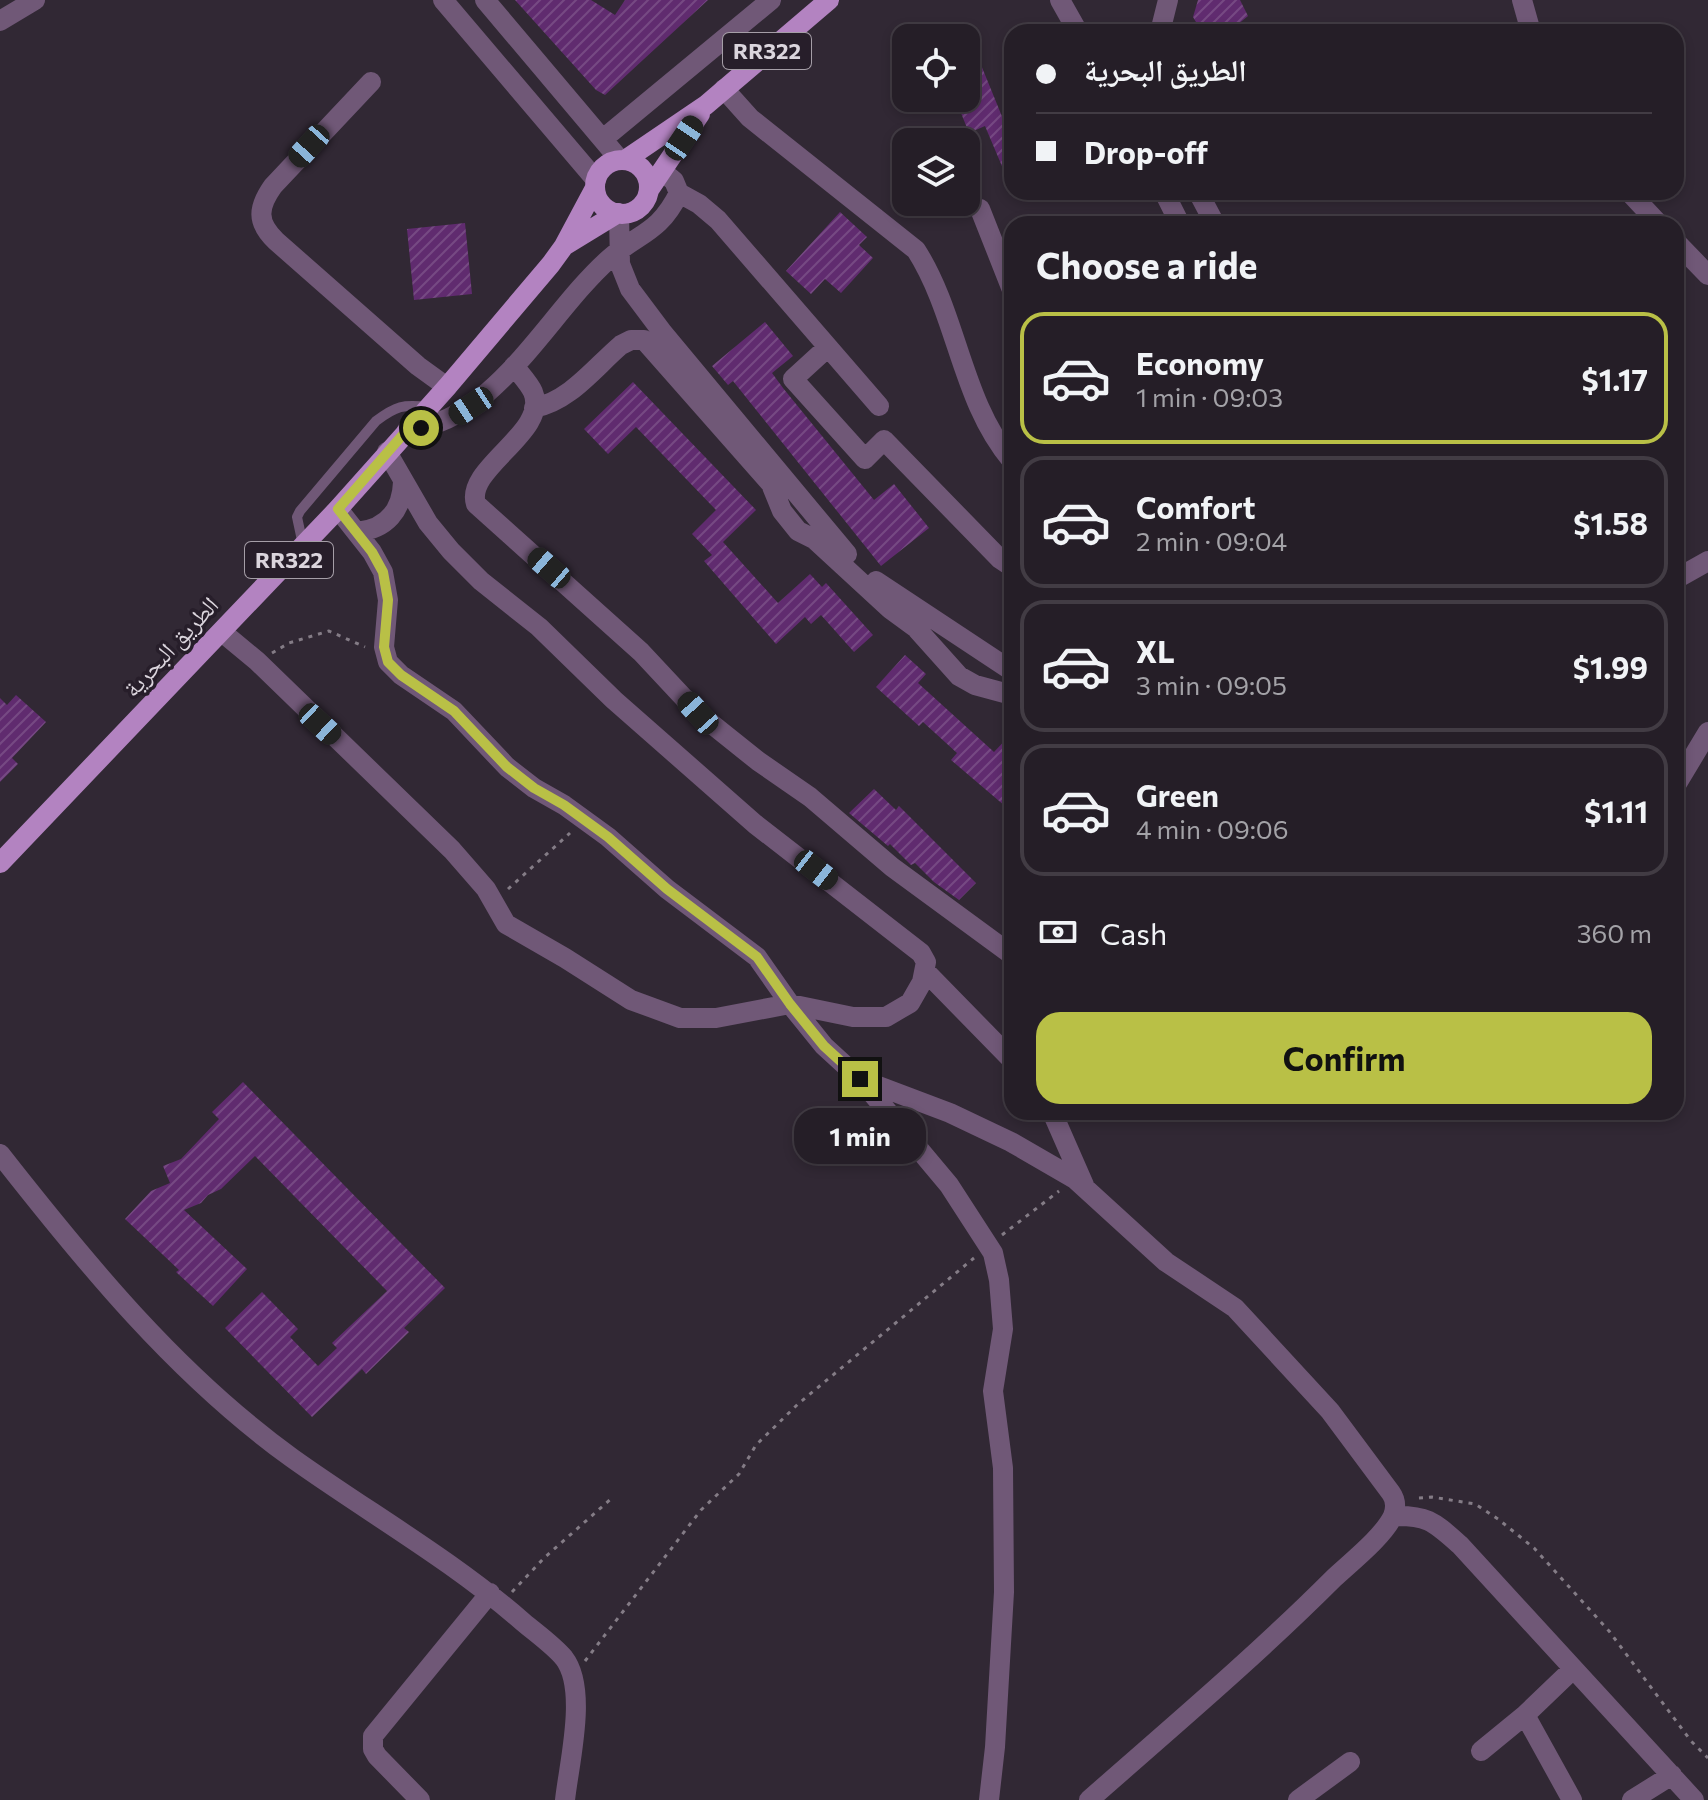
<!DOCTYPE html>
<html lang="en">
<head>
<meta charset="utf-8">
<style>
  body { margin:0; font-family:Commissioner,"Noto Naskh Arabic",sans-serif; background:#2d272f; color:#f1f3f6; height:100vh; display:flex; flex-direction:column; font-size:30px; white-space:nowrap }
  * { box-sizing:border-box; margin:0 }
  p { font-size:26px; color:#a3a2a7 }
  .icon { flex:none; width:44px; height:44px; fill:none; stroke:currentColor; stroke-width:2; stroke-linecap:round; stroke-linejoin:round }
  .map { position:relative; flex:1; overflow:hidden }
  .sheet { position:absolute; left:1004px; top:216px; width:680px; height:904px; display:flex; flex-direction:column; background:#251e27; border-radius:24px; box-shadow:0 4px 12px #0003,0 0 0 2px #423c44 }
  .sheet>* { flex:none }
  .banner { position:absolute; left:1004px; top:24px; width:680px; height:176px; border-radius:24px; box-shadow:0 4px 12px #0003,0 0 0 2px #423c44; display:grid; align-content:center; height:176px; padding:0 32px; background:#251e27 }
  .fabs { position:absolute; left:892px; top:24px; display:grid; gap:16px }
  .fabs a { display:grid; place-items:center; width:88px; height:88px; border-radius:16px; background:#251e27; box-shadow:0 4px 12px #0003,0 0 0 2px #423c44; font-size:40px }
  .end { position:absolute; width:36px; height:36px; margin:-18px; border:10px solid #b9c046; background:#111; box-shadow:0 0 0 4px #111 }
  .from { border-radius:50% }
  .bubble { position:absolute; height:56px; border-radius:24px; background:#251e27; box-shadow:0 4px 12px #0003,0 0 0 2px #423c44; font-size:26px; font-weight:700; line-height:56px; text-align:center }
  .car { position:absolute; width:24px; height:48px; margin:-24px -12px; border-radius:10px; box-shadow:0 0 6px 2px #0007; background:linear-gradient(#222 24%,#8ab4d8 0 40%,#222 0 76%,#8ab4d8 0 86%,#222 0) }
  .banner b { display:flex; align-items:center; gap:28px; height:76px; font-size:30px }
  .banner b+b { border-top:2px solid #423c44 }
  .banner i { width:20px; height:20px; background:#f1f3f6 }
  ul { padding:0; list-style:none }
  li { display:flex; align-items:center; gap:24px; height:132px; margin:0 16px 12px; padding:0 16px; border:4px solid #423c44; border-radius:24px }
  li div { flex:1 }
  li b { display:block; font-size:30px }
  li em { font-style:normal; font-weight:700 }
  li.selected { border-color:#b9c046 }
  li>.icon { width:72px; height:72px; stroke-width:1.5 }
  h2 { padding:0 32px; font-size:36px; line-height:96px }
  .pay { display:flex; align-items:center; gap:20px; height:88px; padding:0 32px; font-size:30px }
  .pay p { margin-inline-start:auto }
  .button { display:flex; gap:16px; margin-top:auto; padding:16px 32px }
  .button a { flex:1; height:92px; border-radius:24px; background:#b9c046; color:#111; font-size:32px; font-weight:700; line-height:92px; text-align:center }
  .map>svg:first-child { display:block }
</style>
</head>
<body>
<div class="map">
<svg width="1708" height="1800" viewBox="0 0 1708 1800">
  <defs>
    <pattern id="building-hatch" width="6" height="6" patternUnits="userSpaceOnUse" patternTransform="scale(2)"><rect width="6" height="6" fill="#602b6f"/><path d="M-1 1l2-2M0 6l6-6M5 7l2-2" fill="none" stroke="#764983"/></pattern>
  </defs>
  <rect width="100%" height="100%" fill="#312834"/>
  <path fill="url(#building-hatch)" d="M515,0h76l24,15 10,-15h83l-103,95 -9,-5z
    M1198,0h42l8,16 -11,9 3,7h-38l-9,-15z
    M966,28l46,113v49l-27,-64 -16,7 -14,-35h11z
    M840,212l27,25 -8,8 14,13 -32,35 -16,-14 -14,15 -25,-23z
    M465,223l7,71 -58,6 -7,-71z
    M765,322l28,34 -21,17 11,15 91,112 20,-16 35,44 -48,38 -148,-185 -5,4 -16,-19z
    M633,382l123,128 -33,32 55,61 32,-29 12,13 4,-4 47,52 -19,17 -33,-37 -10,9 -6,-7 -29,27 -72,-83 8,-6 -20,-21 24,-24 -80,-83 -28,27 -24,-25z
    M905,655l21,19 -8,9 76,69 18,-19v79l-61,-52 6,-7 -34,-31 -4,4 -43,-39z
    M16,695l30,27 -34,36 6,6 -18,18v-84l7,7z
    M874,789l22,21 3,-4 77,77 -17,17 -25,-18 -19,-19 -4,2 -21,-21 -2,2 -39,-33z
    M243,1082l202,206 -41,40 5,4 -43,42 -4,-5 -50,48 -87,-89 37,-36 36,37 -8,8 28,29 19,-18 -5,-5 55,-52 -132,-135 -34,33 -13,6 -7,8 -17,7 63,59 -34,37 -37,-34 3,-2 -54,-51 26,-28 19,-8 -7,-17 18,-7 38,-40 -7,-7z"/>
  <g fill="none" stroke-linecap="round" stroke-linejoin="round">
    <path stroke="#847c86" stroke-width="3" stroke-dasharray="4 6" stroke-linecap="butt" d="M272,653l17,-10 40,-12 36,16
      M508,889l62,-56
      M1002,1235l57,-44
      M1419,1498l13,-1 43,7 23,15 36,29 75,83 82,110 17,17
      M512,1592l32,-34 68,-60
      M585,1661l116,-151 38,-36 17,-29 42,-41 176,-146"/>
    <path stroke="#705877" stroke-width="10" d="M303,545l-6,-28 3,-6 76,-90c20,-15 27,-17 52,-14"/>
    <path stroke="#705877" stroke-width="20" d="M443,0l153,180
      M485,0l135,160
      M1060,0l18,32
      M1522,0l9,32
      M0,21l35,-21
      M1160,32l8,-32
      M371,82l-98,104c-15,21 -17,36 3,55l142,125 29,21
      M724,89l26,29 166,132c42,66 45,151 96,211
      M603,139l168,-139
      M1164,192l16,32
      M1198,192l17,32
      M1629,192l30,32
      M679,193l20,11 19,16 161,186
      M980,209l32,81
      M619,213l1,51 10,25 33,44 184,221
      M1676,242l32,33
      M828,347l-35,32 72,80 19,-19 116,119 12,8
      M514,366c6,8 15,17 19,26 17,40 -69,76 -57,112l165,148 57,61 60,48 52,36 82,70 120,88
      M534,408c36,-7 60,-40 87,-63l10,-5h13l127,144 11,27 16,20 16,8 76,70 26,19 43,48 16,9 37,10
      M407,430c90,-9 140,-116 202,-171 29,-26 50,-25 70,-66l-5,-12 -12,-10
      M338,509l34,43 11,20 5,28 -4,47 4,15 13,13 53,36 53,56 27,21 30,17 44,32 59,52 90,68 33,47 34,42 36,33 90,34 61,29 64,37 91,83 69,46 95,103 61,82c5,7 5,15 2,23 -10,21 -42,46 -59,62 -78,78 -162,149 -245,222
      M357,532c29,-3 45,-21 46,-50
      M1676,579l32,-18
      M876,581l136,90
      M222,632l35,29 195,189 34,39 20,35 59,34 66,42 49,18h36l74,-14 63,13h33l24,-14 12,-21 4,-20 -5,-9 -166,-129 -141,-124 -75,-73 -58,-46 -30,-30 -23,-28 -41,-71
      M1676,785l32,-53
      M926,972l86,88
      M861,1080l88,105 44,68 6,27 4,49 -10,62 10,77 1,124 -9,155 -6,53
      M1052,1112l32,73
      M0,1154c87,111 177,221 292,304 77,55 160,102 231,164 13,11 30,23 41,36 24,31 5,105 1,142
      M1393,1516c35,-1 41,6 67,29l234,255
      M1525,1715l47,85
      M1481,1751l44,-36 48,-46
      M420,1800l-43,-44 -4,-7v-13l117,-143
      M1298,1800l52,-38
      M1632,1800l40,-25"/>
    <path stroke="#b383c1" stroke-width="20" d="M625,160l81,-55 123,-105
      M595 187a27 27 0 1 1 54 0a27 27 0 1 1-54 0Z
      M649,190l51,-76
      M564,246l54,-33
      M0,863l338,-354 109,-122 104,-123 13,-18 31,-58"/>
  </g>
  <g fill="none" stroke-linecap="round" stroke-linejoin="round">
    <path stroke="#b9c046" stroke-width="10" d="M421,428l-14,2 -69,79 34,43 11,20 5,28 -4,47 4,15 13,13 53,36 53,56 27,21 30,17 44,32 59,52 90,68 33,47 34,42 36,33"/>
  </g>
  <g text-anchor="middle" stroke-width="7" stroke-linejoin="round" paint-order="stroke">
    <g fill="#271e2a" stroke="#a59ea7" stroke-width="2">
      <rect x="723" y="33" width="88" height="36" rx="6"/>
      <rect x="245" y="542" width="88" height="36" rx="6"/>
    </g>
    <g font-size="22" font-weight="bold" fill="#dbd5dd">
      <text x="767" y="59">RR322</text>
      <text x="289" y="568">RR322</text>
    </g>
    <g font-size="24" fill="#dbd5dd" stroke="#271e2a">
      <text transform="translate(171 647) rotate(-47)" y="8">الطريق البحرية</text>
    </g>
  </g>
</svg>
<div class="fabs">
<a><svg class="icon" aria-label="locate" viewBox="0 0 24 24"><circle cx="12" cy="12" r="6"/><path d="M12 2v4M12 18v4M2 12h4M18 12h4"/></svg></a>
<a><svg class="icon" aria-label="layers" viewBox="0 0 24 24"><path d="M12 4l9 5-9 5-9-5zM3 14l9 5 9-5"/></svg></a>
</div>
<i class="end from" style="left:421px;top:428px"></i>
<i class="end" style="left:860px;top:1079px"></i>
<div class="bubble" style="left:794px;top:1108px;width:132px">1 min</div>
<i class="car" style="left:684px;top:138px;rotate:34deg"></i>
<i class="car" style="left:309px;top:146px;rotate:222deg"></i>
<i class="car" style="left:471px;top:406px;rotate:237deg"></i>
<i class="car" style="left:549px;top:568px;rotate:311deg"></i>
<i class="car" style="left:698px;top:713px;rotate:318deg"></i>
<i class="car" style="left:320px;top:724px;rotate:133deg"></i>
<i class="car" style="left:816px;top:870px;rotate:128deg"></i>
<div class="banner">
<b><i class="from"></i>الطريق البحرية</b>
<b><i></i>Drop-off</b>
</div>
<section class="sheet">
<h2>Choose a ride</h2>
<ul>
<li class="selected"><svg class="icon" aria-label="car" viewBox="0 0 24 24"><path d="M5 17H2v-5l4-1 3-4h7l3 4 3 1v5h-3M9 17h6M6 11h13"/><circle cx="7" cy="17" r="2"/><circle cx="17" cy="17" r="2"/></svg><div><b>Economy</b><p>1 min · 09:03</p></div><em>$1.17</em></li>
<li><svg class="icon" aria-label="car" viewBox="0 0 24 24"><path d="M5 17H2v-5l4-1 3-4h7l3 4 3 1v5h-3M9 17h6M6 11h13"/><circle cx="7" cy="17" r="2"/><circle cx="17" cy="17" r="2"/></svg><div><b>Comfort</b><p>2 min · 09:04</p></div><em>$1.58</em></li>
<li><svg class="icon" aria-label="car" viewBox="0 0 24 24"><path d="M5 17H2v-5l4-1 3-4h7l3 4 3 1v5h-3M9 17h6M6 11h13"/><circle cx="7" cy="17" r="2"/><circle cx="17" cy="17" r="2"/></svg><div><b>XL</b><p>3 min · 09:05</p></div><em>$1.99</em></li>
<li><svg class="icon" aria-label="car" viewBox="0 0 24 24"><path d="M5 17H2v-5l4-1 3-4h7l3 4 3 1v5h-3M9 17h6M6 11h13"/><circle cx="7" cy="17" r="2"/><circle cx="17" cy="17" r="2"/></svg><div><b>Green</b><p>4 min · 09:06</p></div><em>$1.11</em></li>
</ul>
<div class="pay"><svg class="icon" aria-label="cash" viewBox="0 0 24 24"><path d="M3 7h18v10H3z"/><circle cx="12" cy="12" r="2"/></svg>Cash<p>360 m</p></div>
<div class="button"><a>Confirm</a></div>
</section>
</div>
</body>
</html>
